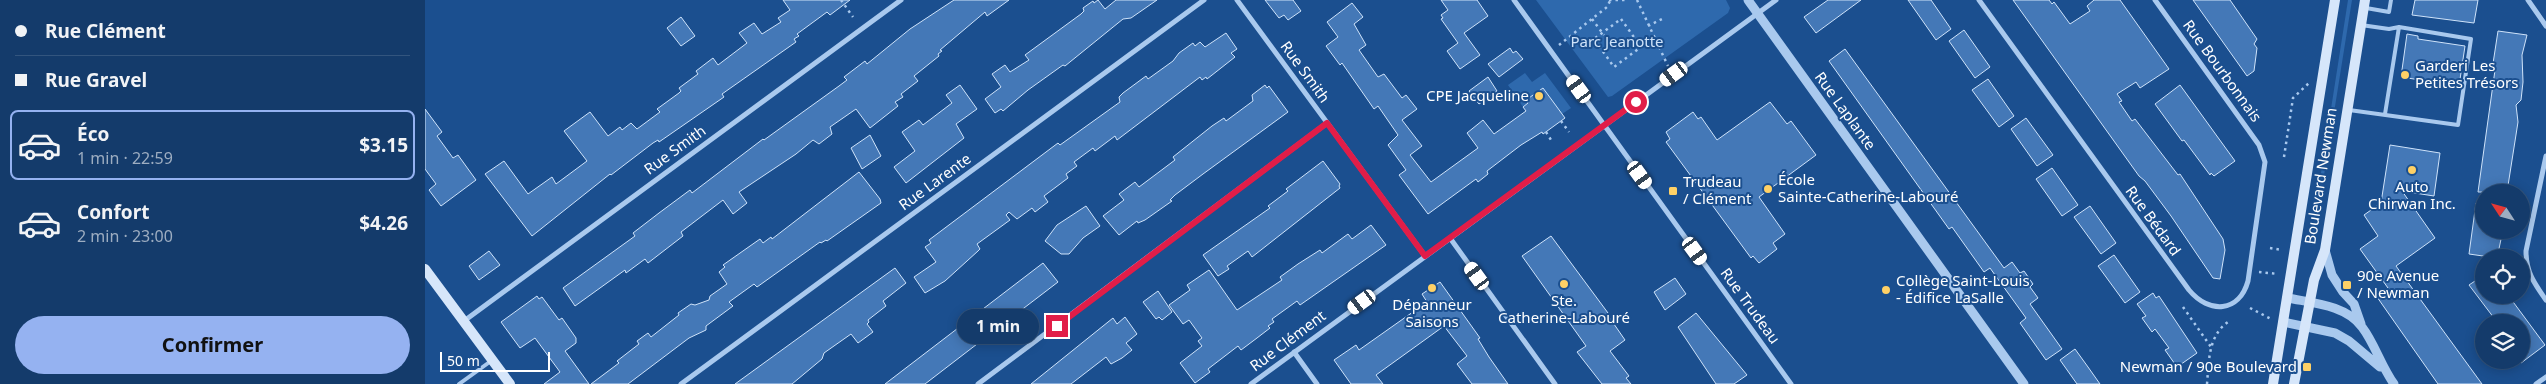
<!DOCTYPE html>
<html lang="fr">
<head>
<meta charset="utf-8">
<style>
  body { margin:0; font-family:"Noto Sans",sans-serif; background:#1d4271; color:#f1f3f6; height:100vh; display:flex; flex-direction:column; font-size:19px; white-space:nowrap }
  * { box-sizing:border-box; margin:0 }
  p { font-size:16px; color:#9dadc1 }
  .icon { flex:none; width:28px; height:28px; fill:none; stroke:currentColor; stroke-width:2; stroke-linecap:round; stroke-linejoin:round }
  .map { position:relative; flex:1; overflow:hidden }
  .side { display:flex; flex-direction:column; background:#143b6b; width:425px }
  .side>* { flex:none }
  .hud { display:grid; align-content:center; height:110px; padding:0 15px; background:#143b6b }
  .needle { width:32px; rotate:306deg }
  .fabs { position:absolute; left:2050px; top:184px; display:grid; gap:10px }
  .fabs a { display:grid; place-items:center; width:55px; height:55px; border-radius:50%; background:#143b6b; box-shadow:0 2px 12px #0003,0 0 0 1px #33557e; font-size:25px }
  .scale { position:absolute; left:15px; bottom:12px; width:110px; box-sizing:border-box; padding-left:5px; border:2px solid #fff; border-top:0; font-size:14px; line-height:18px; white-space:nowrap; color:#fff; -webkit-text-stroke:4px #1b4f8f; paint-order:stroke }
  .end { position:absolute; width:22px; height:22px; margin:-11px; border:6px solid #e11d48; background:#fff; box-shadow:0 0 0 2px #fff }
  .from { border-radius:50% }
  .bubble { position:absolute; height:35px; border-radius:18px; background:#143b6b; box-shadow:0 2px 12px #0003,0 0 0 1px #33557e; font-size:16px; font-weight:700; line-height:35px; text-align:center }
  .car { position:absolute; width:15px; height:30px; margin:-15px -8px; border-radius:6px; box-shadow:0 0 4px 1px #0007; background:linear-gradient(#fff 24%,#345 0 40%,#fff 0 76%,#345 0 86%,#fff 0) }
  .hud b { display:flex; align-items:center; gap:18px; height:48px; font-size:19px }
  .hud b+b { border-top:1px solid #33557e }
  .hud i { width:12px; height:12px; background:#f1f3f6 }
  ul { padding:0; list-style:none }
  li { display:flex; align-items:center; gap:15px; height:70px; margin:0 10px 8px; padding:0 5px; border:2px solid transparent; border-radius:8px }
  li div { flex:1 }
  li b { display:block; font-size:19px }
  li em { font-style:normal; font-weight:700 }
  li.current { border-color:#95b2f1 }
  li>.icon { width:45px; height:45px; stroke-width:1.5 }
  .primary-button { display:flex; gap:10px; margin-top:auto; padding:10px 15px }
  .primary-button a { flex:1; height:58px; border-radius:30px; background:#95b2f1; color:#111; font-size:20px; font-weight:700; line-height:58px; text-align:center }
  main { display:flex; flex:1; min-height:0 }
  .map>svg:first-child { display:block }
</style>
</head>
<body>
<main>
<section class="side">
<div class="hud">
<b><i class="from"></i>Rue Clément</b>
<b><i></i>Rue Gravel</b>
</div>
<ul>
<li class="current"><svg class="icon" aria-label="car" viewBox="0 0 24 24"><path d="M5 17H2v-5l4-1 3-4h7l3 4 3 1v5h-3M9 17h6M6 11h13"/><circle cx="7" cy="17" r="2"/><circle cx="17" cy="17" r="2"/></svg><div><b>Éco</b><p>1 min · 22:59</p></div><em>$3.15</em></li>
<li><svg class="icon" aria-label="car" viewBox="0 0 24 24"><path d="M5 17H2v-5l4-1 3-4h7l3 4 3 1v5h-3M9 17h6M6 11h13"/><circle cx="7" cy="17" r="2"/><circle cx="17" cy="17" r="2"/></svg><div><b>Confort</b><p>2 min · 23:00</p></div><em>$4.26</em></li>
</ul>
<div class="primary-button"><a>Confirmer</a></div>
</section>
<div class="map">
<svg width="2121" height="384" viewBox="0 0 2121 384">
  <rect width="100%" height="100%" fill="#1b4f8f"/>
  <path fill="#2e69ad" d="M1111,0h190l4,8 -2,5 -116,83 -4,1z
    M1923,0h4l-38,238 -3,-1z
    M1100,73l7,9 13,-9 26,35 -9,6 -34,-11 -5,4 -15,-22z"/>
  <path fill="#4478b7" stroke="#cfe3fa" d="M358,0h67l-20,15 -3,-3 -30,22 2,2 -5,3 2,3 -74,52 2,3 -65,45 -1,-2 -5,3 -42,32 -1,-1 -78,62 -47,-62 19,-13 24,33 24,-17 4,7 31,-23 -23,-30 26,-19 18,24 12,-9 2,3 9,-7 6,6 23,-17 -3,-3 22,-16 2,-2 -2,-3 19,-14 -2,-3 17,-13 5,7 29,-22 -8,-10 15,-10 8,11 19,-12 -3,-4 12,-8z
    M529,0h55l-22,16 -2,-4 -45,38 2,1 -4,3 1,2 -25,20 4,5 -17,13 2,3 -8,5 3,4 -28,22 -14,-19 -26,18 2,7 -13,10 -6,-4 -17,14 -57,38 8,11 -14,11 -10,-14 -42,32 2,4 -35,27 -3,-4 -19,14 -1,-3 -50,36 -12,-18 72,-52 -2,-3 26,-20 31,-23 2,3 71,-54 1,1 75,-54 8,-6 -3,-3 21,-16 2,3 43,-35z
    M673,0l7,9 11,-9h41l-26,18 -8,1 -58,47 -2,-1 -35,25 -25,21 -2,-2 -6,4 -10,-14 16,-12 -9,-13 13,-9 5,7 19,-12 -4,-5 56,-41 3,-3 -1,-3 10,-7 1,2z
    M840,0h28l8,11 -13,9 -4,-5 -5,3z
    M1016,0h36l11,16 -24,17 16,22 -20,14 -13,-18 11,-8 -17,-24 2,-1 -2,-3 7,-5z
    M1403,0h33l-45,33 -12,-16z
    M1483,0h23l20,29 -15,11z
    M1588,0h36l3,4 2,-2 16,22 20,-13 -3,-5 7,-6h26l49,69 -29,19 -4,-6 -19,12 5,7 -3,1 13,19 3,-2 43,56 2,-1 43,65 2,11 -5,29 -7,-1 -42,-62 -26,-35 -6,-5z
    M1768,0h37l27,39 -3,5 3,4 -3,23 -7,5z
    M1990,0h63l-4,23 -62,-8z
    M927,3l11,14 -9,7 12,21 -7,5 19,27 6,-3 18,24 4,-3 11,14 -15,11 20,26 -12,9 21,27 47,-34 -11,-15 16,-13 11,14 32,-23 -3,-4 5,-4 -2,-3 17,-12 22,30 -22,16 -1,-2 -21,13 -34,26 1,3 -10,8 -2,-3 -48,35 -29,-39 7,-5 -18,-25 10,-10 -20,-29 -4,3 -32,-46 -2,2 -14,-19 12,-9 -11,-15z
    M256,17l14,19 -14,10 -14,-18z
    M1539,30l26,37 -15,11 -26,-37z
    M2073,31l29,4 -5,20 1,27 -2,18 -5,5 2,17 -11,70h-29l17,-122h-3z
    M801,33l11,16 -6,4 4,4 -28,22 -1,-2 -4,3 -2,-3 -83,63 -2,-4 -20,15 -2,-3 -19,14 3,4 -11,8 2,4 -24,18 4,6 -13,10 -3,-4 -15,11 -8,-7 -3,3 4,5 -33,24 3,5 -2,2 -33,30 -20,12 -11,-16 22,-15 -11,-15 6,-4 -2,-3 129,-97 2,2 60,-43 -1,-5 4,-4 23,-17 2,3 25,-18 6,-8 14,-10 2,3 5,-4 5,5z
    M1982,34l11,2v3l47,7 -6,40 -58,-9z
    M1085,48l3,5 3,-2 7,8 -24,18 -11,-13z
    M1420,49l159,219 8,-6 8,11 4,-2 9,13 -3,3 8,11 -8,6 32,45 -16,11 -26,-37 6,-5 -36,-50 -6,4 -32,-45 -3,2 -120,-168z
    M1063,77l9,14 -18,13 -10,-13z
    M1563,79l26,37 -15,11 -27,-37z
    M535,85l17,24 -21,15 8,14 -58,45 -12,-16 21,-16 -13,-19 17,-12 4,5 29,-22 -6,-8z
    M840,85l2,3 2,-2 19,26 -85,62 -28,21 -5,5 2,1 -27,19 -7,3 -1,-2 -18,14 -16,-19 21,-16 -5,-6 16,-12 4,5 36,-27 -2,-3 39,-31 12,-8 2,3 27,-20 -1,-6z
    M1755,85l55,76 -21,15 -3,-3 -1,2 -26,-35 -2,1 -27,-37z
    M1345,102l17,22 4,-3 25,34 -57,42 26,37 -12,9 4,6 -18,14 -6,-7 -2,2 -85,-116 4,-3 -4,-7 27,-20 5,7 3,-2 16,23z
    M0,109l17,23 -5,4 16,22 5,-3 18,25 -35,26 -12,-16 7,-6 -11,-15z
    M1601,118l27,37 -16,11 -26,-37z
    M445,135l11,21 -19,13 -11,-21z
    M1965,145l50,8 -6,43 -32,-5 33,47 -39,28 86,118h-44l-61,-87 11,-9 -28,-39 18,-13 -14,-21 17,-12z
    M898,161l17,23 -1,2 1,2 -88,69 -4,-6 -21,15 2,3 -11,7 -15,-21 67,-47 -2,-2 20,-15 -2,-2z
    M1627,168l26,37 -16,11 -26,-37z
    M434,172l21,27 1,4 -54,38 -1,-1 -5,3 -1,-1 -63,45 -3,-3 -25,18 4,4 -27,20v4l-17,8 -61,46h-37l28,-21 -2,-2 22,-17 -2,-3 11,-8 3,4 28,-22 -1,-2 13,-9 4,1 14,-5 1,-4 17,-12 -8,-12 6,-5 -2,-2 37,-26 3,4 8,-6 1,2z
    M2051,203l8,1v26h19l-6,28 -28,-4z
    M661,206l14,20 -17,12 -14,16h-8l-16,-13 12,-16z
    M1665,206l26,37 -15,11 -27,-37z
    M946,225l15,20 -86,60 -3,-4 -25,18 2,3 -6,4 2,2 -13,10 -16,12 -3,-4 -30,23 2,3 -15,11 -15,-20 22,-17 -4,-5 4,-3 -13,-18 -6,4 -14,-19 21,-15 -3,-5 22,-15 28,40 45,-30 -2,-3 18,-13 22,-14 2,3 26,-19 4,5z
    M1126,236l57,77 -1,1 18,26 -15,11 19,25 -3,2 5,6h-29l-25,-32 9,-6 -64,-90z
    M64,251l11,14 -21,15 -10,-14z
    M1689,255l26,37 -15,11 -27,-37z
    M618,263l15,19 -51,39 -82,63h-40z
    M470,268l11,15 -23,18 3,5 -18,14 1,2 -2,2 6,8 -15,11 -7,-9 -27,19 -2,6 -30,25h-57z
    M2059,275v20h24l37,50 -24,18v-41h-24l-28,-37z
    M1250,278l11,16 -21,16 -11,-18z
    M1015,282l40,56 -2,1 11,18 19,27h-36l-15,-20 10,-8 -23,-30 -68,49 7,9h-32l-17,-24 22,-15 3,5 68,-48 -5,-8z
    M733,291l14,21 -10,8 -3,-3 -3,2 -13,-17z
    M1728,293l3,5 3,-2 38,57 -20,14 -12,-17 4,-2 -14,-19 -3,3 -10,-14 4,-2 -9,-12z
    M112,296l2,3 3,-2 17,23 3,-2 14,20v5l-11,8 24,33h-45l16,-12 -25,-34 -15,10 -19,-26z
    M1271,313l51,62 -13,9h-18l-38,-57z
    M700,317l12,17 -11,9 6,7 -10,8 -11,6 -5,-7 -35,27h-40l82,-66 4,6z
    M1650,349l13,18 12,17h-23l-17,-24z"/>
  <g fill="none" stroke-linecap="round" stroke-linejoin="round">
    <path stroke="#a9c9ee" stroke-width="2.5" stroke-dasharray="2.5 4" stroke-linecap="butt" d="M416,0l12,17
      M1184,0h16
      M1212,0l31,66
      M1167,19l12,16
      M1196,19l20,28 -27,20 -20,-28z
      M1223,26l16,-8
      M1134,45l48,-38 3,-6
      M1136,121l8,11
      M1121,132l7,11
      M1859,157l9,-59 16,-15
      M1845,248l12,2
      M1834,272l19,2
      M1758,307l28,40
      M1825,308l23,12
      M1782,384c2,-23 1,-48 21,-62"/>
    <path stroke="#a9c9ee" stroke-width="4" d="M1941,8l23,4 2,-12
      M1924,110l109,15 13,-86 -72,-12 -10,2 -28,-4
      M1960,114l14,-87
      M34,384l32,-23"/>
    <path stroke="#a9c9ee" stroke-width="5" d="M812,0l188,256
      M1089,0l277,384
      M1554,0l210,290c20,24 50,23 59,-9l17,-119 -6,-17 -104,-145
      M2103,0l18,26
      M2121,156l-20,95c0,21 8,32 20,49
      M1025,238l105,146
      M39,321l437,-321
      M869,352l23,32
      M256,384l523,-384
      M553,384l349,-261
      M826,384l525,-384
      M2111,384l10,-7"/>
    <path stroke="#a9c9ee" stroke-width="9" d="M1323,0l276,384
      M1900,250l7,25 11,17 11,12 7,20
      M1863,298c24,5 58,7 74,29 13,17 19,39 32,57
      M1858,322l52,11 14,8 31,26"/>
    <path stroke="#d6e6fa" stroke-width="10" d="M0,269l85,115
      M1848,384l62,-384
      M1869,384l20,-104 11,-30 40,-250"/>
  </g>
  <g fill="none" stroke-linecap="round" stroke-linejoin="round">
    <path stroke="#e11d48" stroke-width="6" d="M632,326l270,-203 98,133 211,-154"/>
  </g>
  <g fill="#ffd166" stroke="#1b4f8f" stroke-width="2">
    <circle cx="1980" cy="75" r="5"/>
    <circle cx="1114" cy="96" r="5"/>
    <circle cx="1987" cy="170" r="5"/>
    <circle cx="1343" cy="189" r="5"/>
    <rect x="1243" y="186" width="10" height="10" rx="2.5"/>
    <circle cx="1139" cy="284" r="5"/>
    <rect x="1917" y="280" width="10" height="10" rx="2.5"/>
    <circle cx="1007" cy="288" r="5"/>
    <circle cx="1461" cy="290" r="5"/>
    <rect x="1877" y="362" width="10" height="10" rx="2.5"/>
  </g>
  <g text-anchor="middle" stroke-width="4" stroke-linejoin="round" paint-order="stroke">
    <g font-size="15" fill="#cfe3fa" stroke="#1b4f8f">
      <text x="1192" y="47">Parc Jeanotte</text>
    </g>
    <g font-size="15" fill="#fff" stroke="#1b4f8f" text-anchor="start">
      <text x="1990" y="71">Garderi Les<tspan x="1990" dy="17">Petites Trésors</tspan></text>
      <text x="1104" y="101" text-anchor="end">CPE Jacqueline</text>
      <text x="1353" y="185">École<tspan x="1353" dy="17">Sainte-Catherine-Labouré</tspan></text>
      <text x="1258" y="187">Trudeau<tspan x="1258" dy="17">/ Clément</tspan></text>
      <text x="1987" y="192" text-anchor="middle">Auto<tspan x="1987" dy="17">Chirwan Inc.</tspan></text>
      <text x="1932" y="281">90e Avenue<tspan x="1932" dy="17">/ Newman</tspan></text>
      <text x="1471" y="286">Collège Saint-Louis<tspan x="1471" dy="17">- Édifice LaSalle</tspan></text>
      <text x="1139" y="306" text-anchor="middle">Ste.<tspan x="1139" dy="17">Catherine-Labouré</tspan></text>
      <text x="1007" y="310" text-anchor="middle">Dépanneur<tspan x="1007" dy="17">Saisons</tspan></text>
      <text x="1872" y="372" text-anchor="end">Newman / 90e Boulevard</text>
    </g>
    <g font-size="15" fill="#fff" stroke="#1b4f8f">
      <text transform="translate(1797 71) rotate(54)" y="5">Rue Bourbonnais</text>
      <text transform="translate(880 72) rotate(54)" y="5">Rue Smith</text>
      <text transform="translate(1420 111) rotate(54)" y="5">Rue Laplante</text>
      <text transform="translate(250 150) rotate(-36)" y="5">Rue Smith</text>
      <text transform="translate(1896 176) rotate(-81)" y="5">Boulevard Newman</text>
      <text transform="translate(510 182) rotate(-36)" y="5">Rue Larente</text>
      <text transform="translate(1728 221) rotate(54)" y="5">Rue Bédard</text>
      <text transform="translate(1325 306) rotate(54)" y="5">Rue Trudeau</text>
      <text transform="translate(863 341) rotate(-37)" y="5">Rue Clément</text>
    </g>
  </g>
</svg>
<div class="fabs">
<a><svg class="needle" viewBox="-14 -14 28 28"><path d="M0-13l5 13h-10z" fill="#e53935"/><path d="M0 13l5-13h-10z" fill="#9dadc1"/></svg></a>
<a><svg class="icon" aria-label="locate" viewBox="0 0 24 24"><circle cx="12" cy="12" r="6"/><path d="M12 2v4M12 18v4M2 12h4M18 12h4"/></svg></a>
<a><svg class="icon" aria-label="layers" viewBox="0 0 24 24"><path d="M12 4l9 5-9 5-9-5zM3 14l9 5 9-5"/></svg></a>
</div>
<div class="scale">50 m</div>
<i class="end from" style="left:1211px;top:102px"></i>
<i class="end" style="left:632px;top:326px"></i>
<div class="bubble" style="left:532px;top:309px;width:82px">1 min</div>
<i class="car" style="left:1249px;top:74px;rotate:234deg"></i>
<i class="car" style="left:1154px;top:89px;rotate:324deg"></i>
<i class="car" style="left:1215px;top:175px;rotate:144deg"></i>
<i class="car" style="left:1270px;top:251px;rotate:144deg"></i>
<i class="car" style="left:1052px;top:276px;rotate:324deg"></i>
<i class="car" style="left:937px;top:302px;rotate:234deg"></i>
</div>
</main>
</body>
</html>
